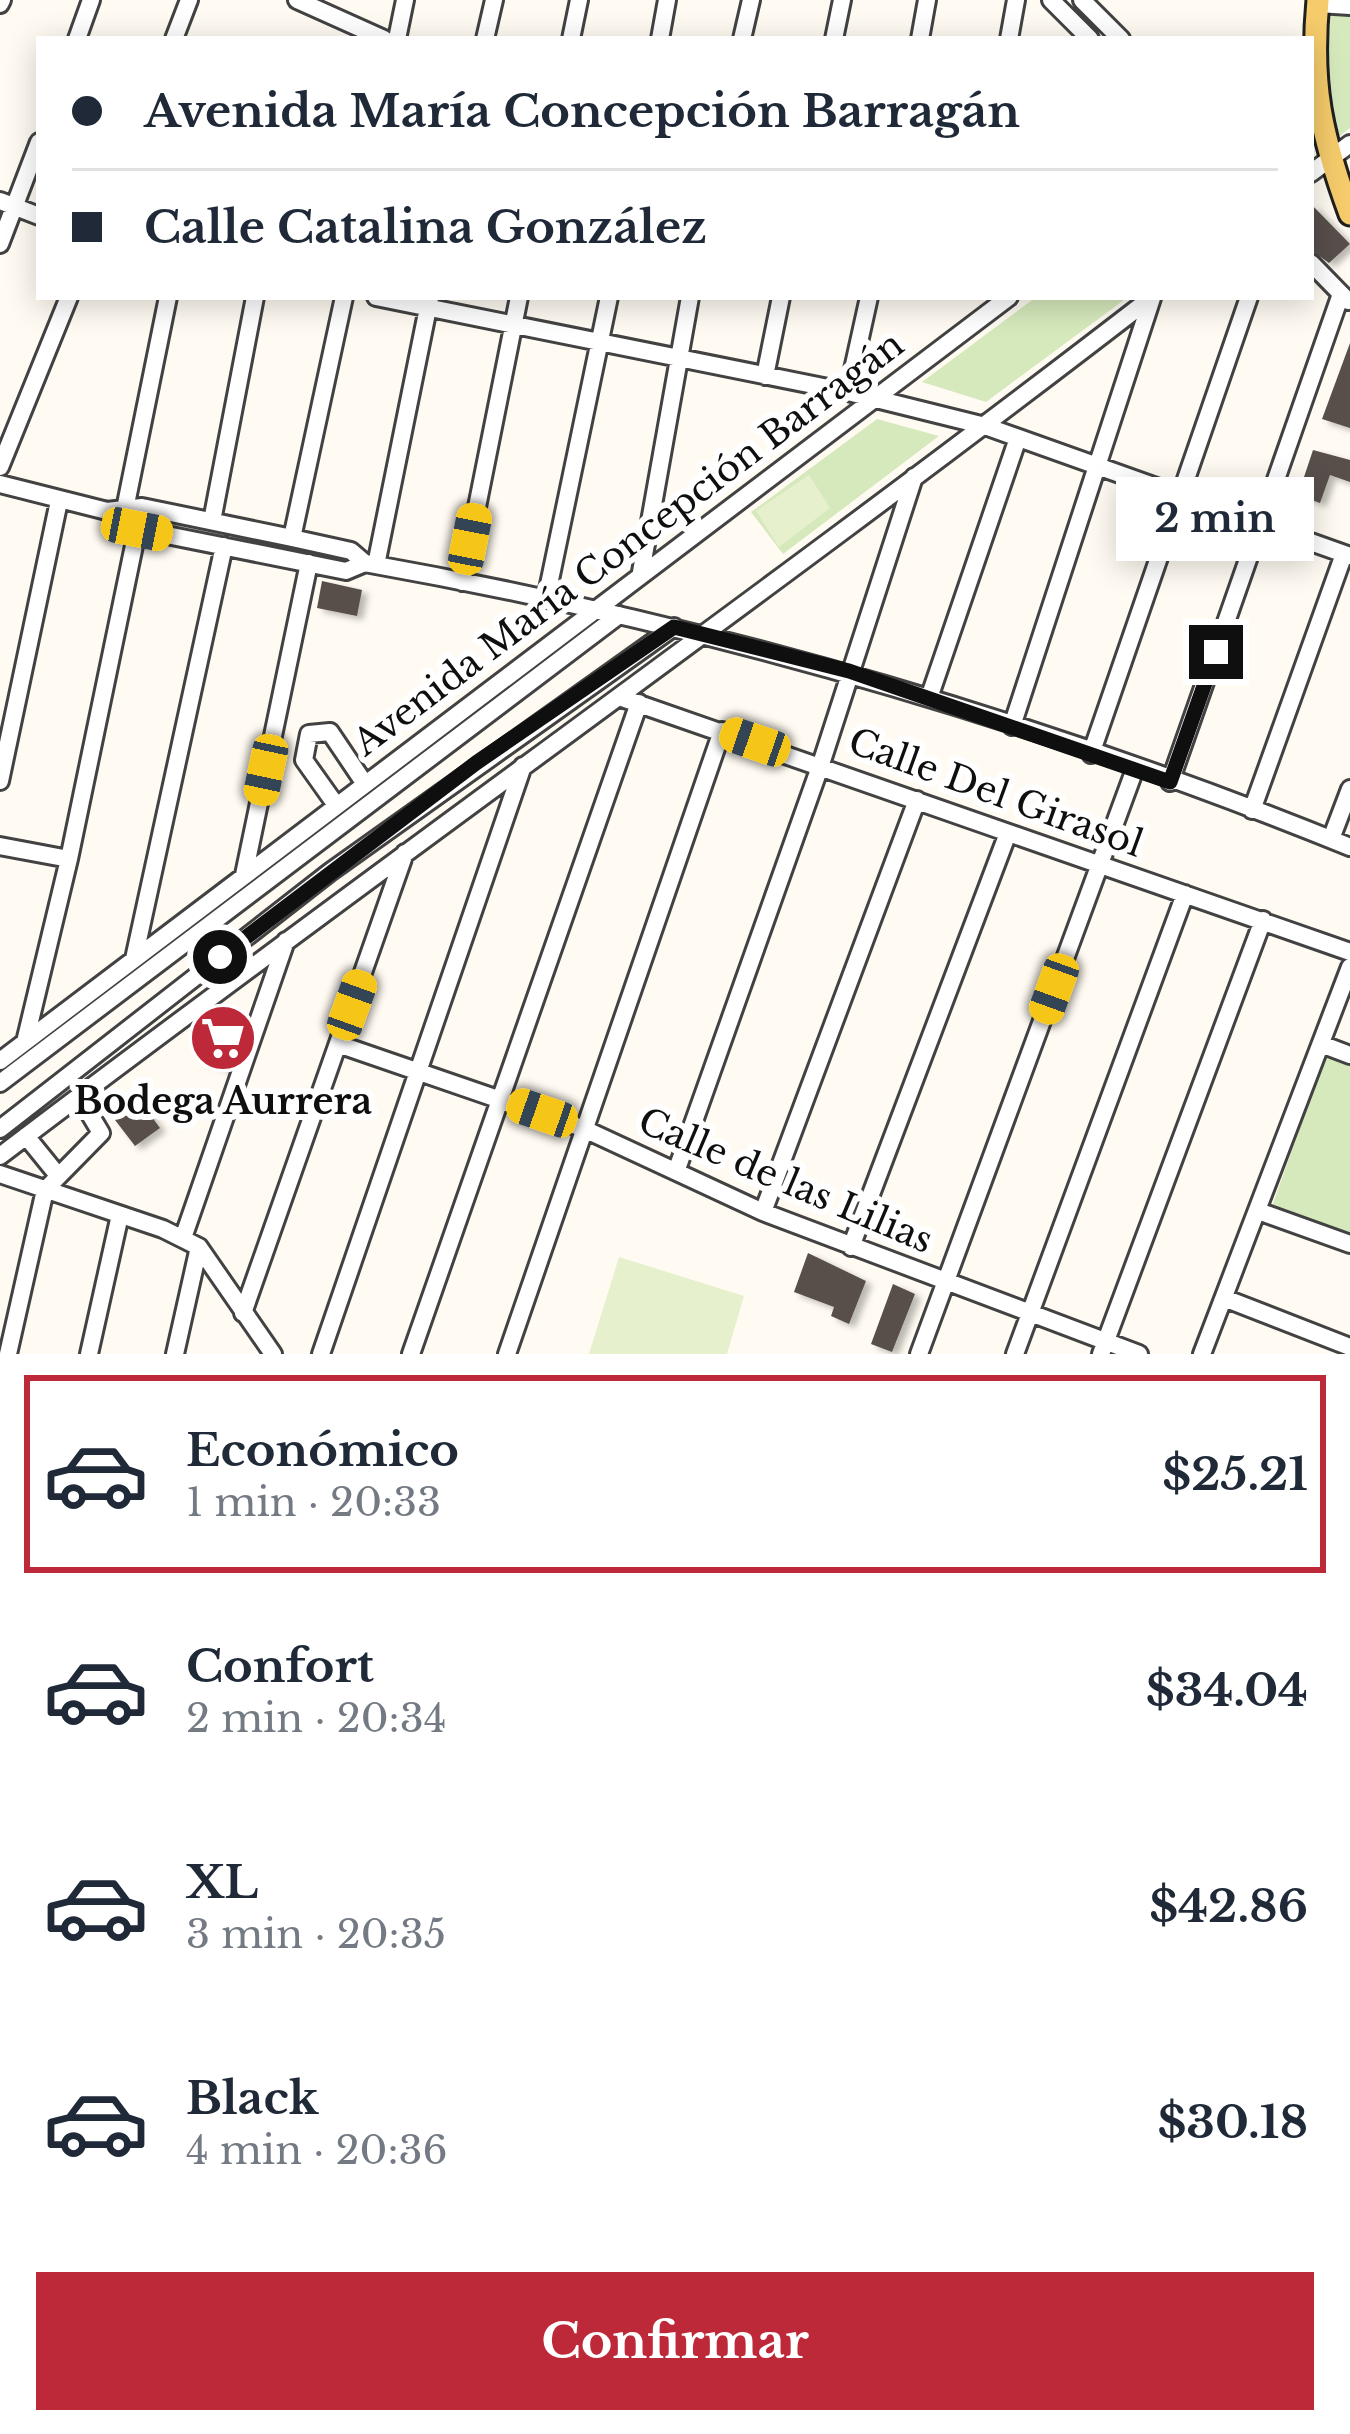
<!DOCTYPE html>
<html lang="es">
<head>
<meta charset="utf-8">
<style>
  body { margin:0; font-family:"Libre Baskerville",serif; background:#f6f6f7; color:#1f2937; height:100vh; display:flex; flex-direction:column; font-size:45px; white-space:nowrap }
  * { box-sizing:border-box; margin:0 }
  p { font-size:39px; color:#747a83 }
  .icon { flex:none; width:66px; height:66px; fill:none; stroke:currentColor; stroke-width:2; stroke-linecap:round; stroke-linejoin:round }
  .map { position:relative; height:1354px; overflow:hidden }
  .panel { display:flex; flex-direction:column; background:#fff; flex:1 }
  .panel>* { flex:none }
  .hud { position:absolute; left:36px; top:36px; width:1278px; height:264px; border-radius:0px; box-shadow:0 6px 30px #0003; display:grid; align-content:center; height:264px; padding:0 36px; background:#fff }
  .end { position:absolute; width:54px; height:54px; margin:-27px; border:15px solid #0f0f0f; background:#fff; box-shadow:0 0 0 6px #fff }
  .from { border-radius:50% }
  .bubble { position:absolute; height:84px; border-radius:0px; background:#fff; box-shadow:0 6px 30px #0003; font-size:39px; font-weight:700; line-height:84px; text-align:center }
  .car { position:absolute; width:36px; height:72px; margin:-36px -18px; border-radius:15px; box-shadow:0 0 9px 3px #0007; background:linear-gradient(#f5c518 24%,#345 0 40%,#f5c518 0 76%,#345 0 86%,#f5c518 0) }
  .hud b { display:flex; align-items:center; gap:42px; height:114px; font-size:45px }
  .hud b+b { border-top:3px solid #e0e1e3 }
  .hud i { width:30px; height:30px; background:#1f2937 }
  ul { padding:21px 0 0; list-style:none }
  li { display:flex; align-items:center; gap:36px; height:198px; margin:0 24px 18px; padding:0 12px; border:6px solid transparent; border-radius:0px }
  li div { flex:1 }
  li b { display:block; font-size:45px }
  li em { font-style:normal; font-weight:700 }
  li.current { border-color:#bd2939 }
  li>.icon { width:108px; height:108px; stroke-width:1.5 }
  .action { display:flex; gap:24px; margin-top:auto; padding:24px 36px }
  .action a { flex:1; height:138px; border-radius:0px; background:#bd2939; color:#fff; font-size:48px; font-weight:700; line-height:138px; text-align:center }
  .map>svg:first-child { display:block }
</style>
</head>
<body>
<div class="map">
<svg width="1350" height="1354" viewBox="0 0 1350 1354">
  <defs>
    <filter id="shadow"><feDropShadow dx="6" dy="4" stdDeviation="3" flood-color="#0004"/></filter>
  </defs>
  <rect width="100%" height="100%" fill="#fffbf2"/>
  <path fill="#d6e9bc" d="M1324,12l26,2v114l-14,11z
    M1036,297h92l-142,105 -64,-20z
    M877,419l62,17 -156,118 -32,-42z
    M1327,1052l23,8v174l-79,-25z"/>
  <path fill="#e6f0cd" d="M809,475l21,33 -51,39 -23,-36z
    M619,1257l125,39 -17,58h-138z"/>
  <path fill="#58504c" filter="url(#shadow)" d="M1311,204l39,40 -21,19 -18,-13z
    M1350,343v85l-28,-9z
    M1313,450l37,10v22l-20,-7 -10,28 -22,-8z
    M322,581l40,9 -5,26 -40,-8z
    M219,1007l27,10 -18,53 -30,-11z
    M135,1094l25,34 -25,18 -20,-26 2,-12z
    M808,1253l58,28 -17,43 -18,-8 3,-9 -40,-15z
    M893,1284l22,10 -23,58 -21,-8z"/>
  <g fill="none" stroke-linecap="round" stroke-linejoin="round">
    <g stroke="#424242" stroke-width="22">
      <path id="minor" d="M297,0l87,39
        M1051,0l39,39
        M1082,0l39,39
        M0,4l2,-4
        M1318,4l32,2
        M77,39l14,-39
        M174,39l15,-39
        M397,39l8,-39
        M485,39l9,-39
        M571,39l8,-39
        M660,39l7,-39
        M742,39l9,-39
        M834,39l8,-39
        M920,39l7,-39
        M1009,39l7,-39
        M1311,173l39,-29
        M0,201l39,15
        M0,244l39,-102
        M1311,263l37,38
        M376,297l472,95 137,34 365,130
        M765,376l16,-79
        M848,392l21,-95
        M0,467l69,-170
        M0,484l107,27 35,-4 150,31 59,13 14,12c337,60 667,155 985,284
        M107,511l15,15 15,3 209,42 19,-8
        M124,514l44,-217
        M212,521l43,-224
        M292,538l52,-241
        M376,565l54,-267
        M641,572l49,-275
        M462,582l57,-285
        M546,599l63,-302
        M619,697l731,255
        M929,698l89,-260
        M1012,726l140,-428
        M1091,754l158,-457
        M0,781l59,-280
        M1170,782l171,-488
        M336,805l-32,-45 5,-26 21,-2 35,52
        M1252,810l92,-256
        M1331,839l19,-50
        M0,846l69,13
        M244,875l65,-312
        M134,959l90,-413
        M25,1042l44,-183 73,-352
        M338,1044l244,84 181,84 376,142
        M1321,1044l29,11
        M0,1061l1009,-764
        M0,1083l619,-468
        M0,1129l330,-257 344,-245
        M26,1136l30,37
        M0,1156c381,-290 773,-566 1152,-859
        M677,1169l144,-405 93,-287
        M0,1174l163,55 36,18 74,107
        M1258,1211l92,33
        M763,1212l154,-412
        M183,1238l103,-297
        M851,1247l157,-414
        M1224,1298l126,49
        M243,1313l162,-460
        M8,1354l37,-164 56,-57 -22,-37
        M89,1354l31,-139
        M175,1354l24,-107
        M321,1354l202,-588
        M411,1354l228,-651
        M507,1354l215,-623
        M919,1354l216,-585
        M1015,1354l170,-460
        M1101,1354l162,-434
        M1202,1354l148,-387"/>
    </g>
    <g stroke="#202020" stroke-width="27">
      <path id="major" d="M1318,0c-8,84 3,135 32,214"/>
    </g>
    <use href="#minor" stroke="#fff" stroke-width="16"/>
    <use href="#major" stroke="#f5cb6b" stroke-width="21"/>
  </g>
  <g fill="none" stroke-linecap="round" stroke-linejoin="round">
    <path stroke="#0f0f0f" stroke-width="15" d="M220,957l256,-194 198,-136 175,44 321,111 46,-130"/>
  </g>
  <defs>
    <g id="supermarket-disc" transform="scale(3.45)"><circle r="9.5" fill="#bd2939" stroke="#fff"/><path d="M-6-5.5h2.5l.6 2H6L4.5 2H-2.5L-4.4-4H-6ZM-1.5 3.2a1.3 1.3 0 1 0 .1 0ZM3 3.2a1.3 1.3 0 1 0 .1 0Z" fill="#fff"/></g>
  </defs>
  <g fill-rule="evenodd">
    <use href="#supermarket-disc" x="223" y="1038"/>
  </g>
  <g text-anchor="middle" stroke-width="12" stroke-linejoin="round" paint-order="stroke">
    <g font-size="36" fill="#0f0f0f" stroke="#fff">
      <text transform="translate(628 543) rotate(-37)" y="13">Avenida María Concepción Barragán</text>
      <text transform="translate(996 792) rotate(20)" y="13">Calle Del Girasol</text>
      <text transform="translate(786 1180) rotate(23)" y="13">Calle de las Lilias</text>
    </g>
    <g font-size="36" font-weight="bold" fill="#0f0f0f" stroke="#fff">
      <text x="223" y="1114">Bodega Aurrera</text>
    </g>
  </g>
</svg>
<i class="end from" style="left:220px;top:957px"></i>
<i class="end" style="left:1216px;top:652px"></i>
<div class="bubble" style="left:1116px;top:477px;width:198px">2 min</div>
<i class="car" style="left:137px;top:529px;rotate:101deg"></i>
<i class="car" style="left:470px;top:539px;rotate:11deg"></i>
<i class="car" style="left:755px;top:742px;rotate:289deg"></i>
<i class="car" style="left:266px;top:770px;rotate:192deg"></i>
<i class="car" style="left:1054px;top:989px;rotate:200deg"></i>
<i class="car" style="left:352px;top:1005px;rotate:20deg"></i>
<i class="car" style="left:542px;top:1113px;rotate:289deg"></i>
<div class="hud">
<b><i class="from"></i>Avenida María Concepción Barragán</b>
<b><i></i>Calle Catalina González</b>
</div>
</div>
<section class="panel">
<ul>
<li class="current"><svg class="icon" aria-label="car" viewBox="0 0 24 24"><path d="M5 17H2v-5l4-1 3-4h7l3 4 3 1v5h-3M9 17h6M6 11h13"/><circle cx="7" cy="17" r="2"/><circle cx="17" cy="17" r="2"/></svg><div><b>Económico</b><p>1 min · 20:33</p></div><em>$25.21</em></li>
<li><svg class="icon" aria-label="car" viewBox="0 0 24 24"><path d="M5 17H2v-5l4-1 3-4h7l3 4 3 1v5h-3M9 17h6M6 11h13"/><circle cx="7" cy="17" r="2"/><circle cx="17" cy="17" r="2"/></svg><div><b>Confort</b><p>2 min · 20:34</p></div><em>$34.04</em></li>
<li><svg class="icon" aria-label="car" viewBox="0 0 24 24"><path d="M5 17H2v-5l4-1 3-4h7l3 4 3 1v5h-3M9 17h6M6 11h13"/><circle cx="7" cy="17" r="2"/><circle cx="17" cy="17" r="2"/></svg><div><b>XL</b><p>3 min · 20:35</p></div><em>$42.86</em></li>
<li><svg class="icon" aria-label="car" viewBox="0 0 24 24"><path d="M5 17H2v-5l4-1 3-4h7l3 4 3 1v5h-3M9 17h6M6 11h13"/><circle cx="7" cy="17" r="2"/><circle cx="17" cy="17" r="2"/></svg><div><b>Black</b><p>4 min · 20:36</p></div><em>$30.18</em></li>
</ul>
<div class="action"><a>Confirmar</a></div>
</section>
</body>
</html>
